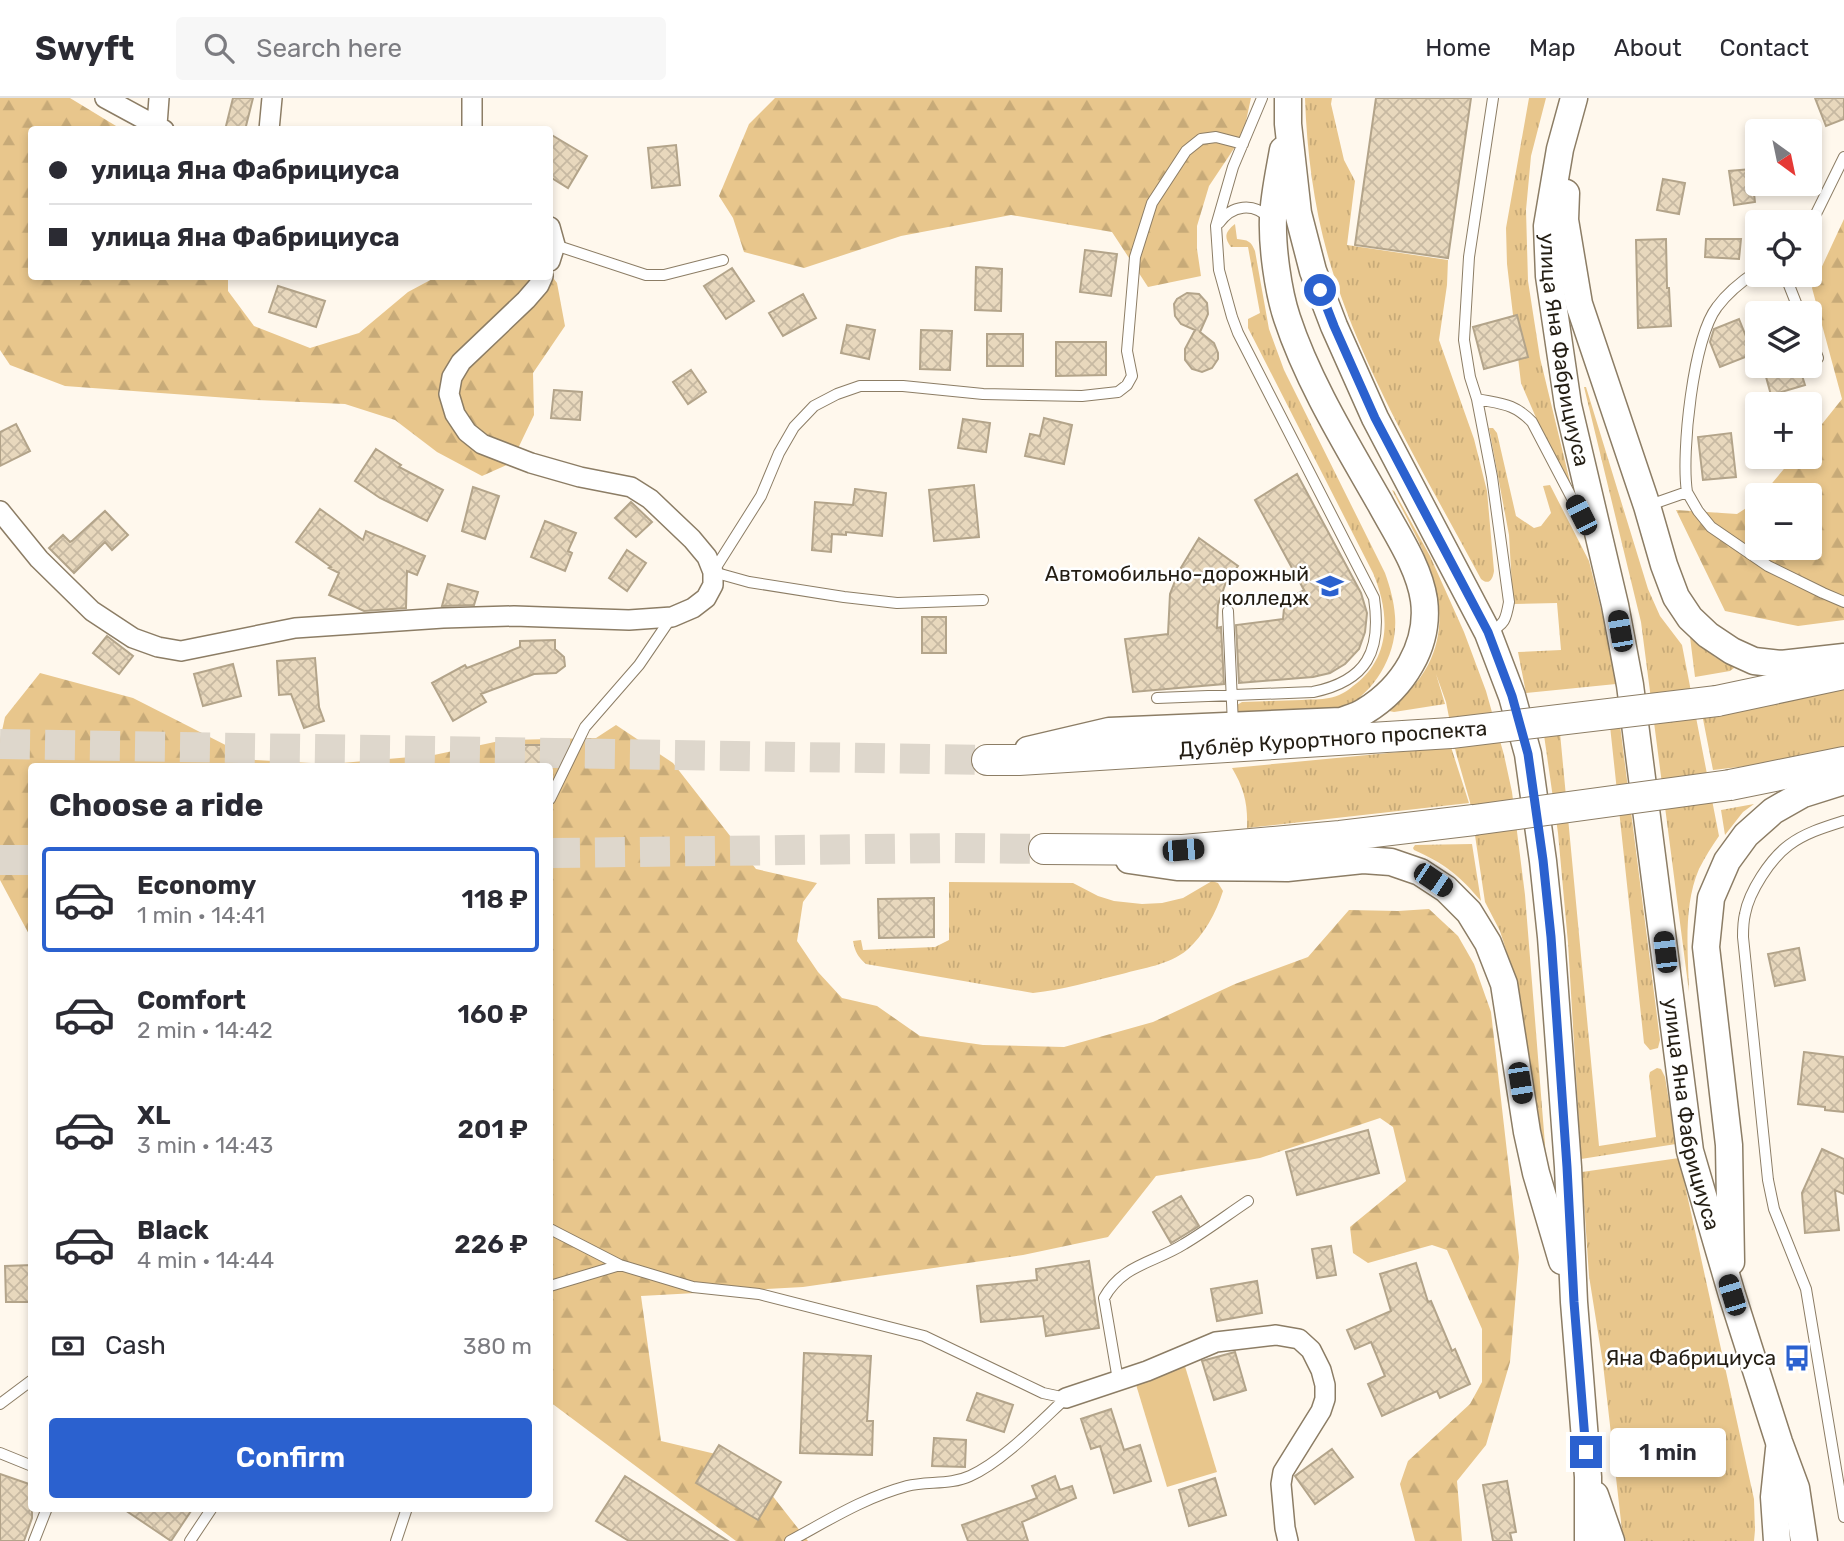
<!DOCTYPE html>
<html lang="en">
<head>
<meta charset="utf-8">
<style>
  body { margin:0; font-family:Rubik,sans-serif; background:#f7f7f7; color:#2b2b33; height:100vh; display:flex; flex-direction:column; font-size:26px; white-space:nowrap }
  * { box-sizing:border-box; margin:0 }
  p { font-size:23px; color:#7c7c81 }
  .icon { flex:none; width:38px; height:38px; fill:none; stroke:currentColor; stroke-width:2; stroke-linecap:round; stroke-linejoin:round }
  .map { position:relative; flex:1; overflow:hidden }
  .side { position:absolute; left:28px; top:665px; width:525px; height:749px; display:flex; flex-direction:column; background:#fff; border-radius:7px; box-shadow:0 4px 10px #0003 }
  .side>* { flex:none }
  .hud { position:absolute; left:28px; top:28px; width:525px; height:154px; border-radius:7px; box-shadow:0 4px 10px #0003; display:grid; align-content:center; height:154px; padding:0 21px; background:#fff }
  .needle { width:46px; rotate:147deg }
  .tools { position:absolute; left:1745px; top:21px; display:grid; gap:14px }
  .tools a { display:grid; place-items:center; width:77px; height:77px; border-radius:7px; background:#fff; box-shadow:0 4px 10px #0003; font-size:35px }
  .end { position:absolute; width:32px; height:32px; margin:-16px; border:9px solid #2b61cf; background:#fff; box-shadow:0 0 0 4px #fff }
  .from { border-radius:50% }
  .bubble { position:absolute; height:49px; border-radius:7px; background:#fff; box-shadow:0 4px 10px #0003; font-size:23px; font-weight:600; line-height:49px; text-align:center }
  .car { position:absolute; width:21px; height:42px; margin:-21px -10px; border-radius:9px; box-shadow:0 0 5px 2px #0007; background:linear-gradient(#222 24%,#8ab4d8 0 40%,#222 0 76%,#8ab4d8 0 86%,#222 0) }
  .hud b { display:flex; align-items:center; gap:24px; height:66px; font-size:26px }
  .hud b+b { border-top:2px solid #e1e1e2 }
  .hud i { width:18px; height:18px; background:#2b2b33 }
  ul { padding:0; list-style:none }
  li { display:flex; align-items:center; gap:21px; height:105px; margin:0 14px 10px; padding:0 7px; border:4px solid transparent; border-radius:7px }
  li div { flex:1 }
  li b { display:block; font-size:26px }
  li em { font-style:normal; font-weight:600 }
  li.selected { border-color:#2b61cf }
  li>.icon { width:63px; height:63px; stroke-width:1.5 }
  h2 { padding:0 21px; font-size:32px; line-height:84px }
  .pay { display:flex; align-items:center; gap:18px; height:77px; padding:0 21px; font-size:26px }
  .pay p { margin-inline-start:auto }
  .primary-button { display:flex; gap:14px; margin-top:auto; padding:14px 21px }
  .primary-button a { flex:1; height:80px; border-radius:7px; background:#2b61cf; color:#fff; font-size:28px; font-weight:600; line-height:80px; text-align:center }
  header { display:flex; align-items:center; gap:42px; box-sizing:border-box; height:98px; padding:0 35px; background:#fff; border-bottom:2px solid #e1e1e2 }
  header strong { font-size:33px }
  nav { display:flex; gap:38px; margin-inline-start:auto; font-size:24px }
  .search { width:490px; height:63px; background:#f7f7f7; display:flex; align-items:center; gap:18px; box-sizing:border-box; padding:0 24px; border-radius:7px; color:#7c7c81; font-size:26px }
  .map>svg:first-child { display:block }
</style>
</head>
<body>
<header>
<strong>Swyft</strong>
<div class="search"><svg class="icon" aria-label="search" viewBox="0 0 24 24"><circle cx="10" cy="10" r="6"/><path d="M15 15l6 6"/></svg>Search here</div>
<nav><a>Home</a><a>Map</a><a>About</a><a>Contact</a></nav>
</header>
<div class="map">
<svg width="1844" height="1443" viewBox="0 0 1844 1443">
  <defs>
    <pattern id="grass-tufts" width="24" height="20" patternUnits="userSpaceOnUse" patternTransform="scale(1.75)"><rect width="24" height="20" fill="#e8c68c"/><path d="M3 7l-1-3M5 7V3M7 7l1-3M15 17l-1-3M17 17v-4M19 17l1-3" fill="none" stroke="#c7aa78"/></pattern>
    <pattern id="forest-firs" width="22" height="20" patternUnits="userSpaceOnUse" patternTransform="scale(1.75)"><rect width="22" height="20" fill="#e8c68c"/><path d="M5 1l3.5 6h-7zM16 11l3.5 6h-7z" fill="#c7aa78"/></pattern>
    <pattern id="building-cross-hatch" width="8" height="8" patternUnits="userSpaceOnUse" patternTransform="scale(1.75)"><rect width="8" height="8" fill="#e8d8bd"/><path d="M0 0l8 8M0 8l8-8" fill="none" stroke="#c7b9a2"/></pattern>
  </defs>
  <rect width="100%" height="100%" fill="#fff8ed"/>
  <path fill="url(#grass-tufts)" d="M1305,0h27l-1,6 13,56 11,21 -8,64 101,15 -1,25 -8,55 35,99 13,52 7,80c-1,8 -5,15 -13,8 -52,-97 -110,-193 -145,-297 -20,-59 -29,-123 -31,-184z
    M1529,0h17l-15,58 -5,54 2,71 12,77 32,132 -5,-1 -46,-106 -14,-119 -1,-36z
    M1235,126l2,15c11,1 14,2 18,12l14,78 15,41 101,203c5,14 9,28 10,43 3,37 -19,75 -51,92l-107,5v-8l5,-3c20,-1 40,-1 60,-2 9,-1 19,0 27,-2 10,-2 17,-6 24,-12 39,-28 37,-73 20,-113l-125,-245v-9l12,-6 -12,-66h-17c-8,-10 -5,-16 4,-23z
    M1584,289h2l62,202 12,27 22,29 37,191c-7,10 -14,21 -20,33 -16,37 -11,83 -10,123l-48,-370z
    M1489,330h4l4,5 19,83 18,12 7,-2 10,-13 -8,-27 7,-1 39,76 15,60 12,63 -90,9 -8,-41 43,-2 -4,-47 -44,1 -4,-69z
    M1392,392l2,1 36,65 34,76 22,59 18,64 8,37 13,103 21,262 -4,1 -27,-180 -15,-47 -15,-29 -15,-100 -14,-49 -10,-51 -10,-28 9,30 -51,8 -5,-1v-3c17,-12 29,-25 39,-43 31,-60 -8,-121 -36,-175z
    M1690,539l4,1 21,19 18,9 1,2 -4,3 -35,6z
    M1844,590v61l-71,14 -60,7 -11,-56z
    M1620,627l40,315 -2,8 -8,2 -6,-7 -34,-317z
    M1560,635l39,413 57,-9 -7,-61 1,-4 7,-4 4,1 4,8 11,67 -95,15 -13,-216 -10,-110 -14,-98z
    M1451,649l18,56 -222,25c1,-24 -3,-40 -15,-60z
    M1754,706l-11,8 -18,23 -4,-25z
    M1472,746l9,57c-21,-25 -37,-38 -67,-51l-1,-2 2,-3z
    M1212,783l6,2 5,8c-7,22 -19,44 -36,59 -18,15 -44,18 -65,24 -30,7 -59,16 -89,19l-167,-29c-8,-7 -11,-12 -13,-23l8,-1 2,10 72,-3 14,-7v-58l124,1 25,13 16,5 28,3 20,-1 21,-5z
    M1679,1060l75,341 1,31 -1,11h-128l-4,-11 -19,-166 -14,-88 -7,-104z"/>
  <path fill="url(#forest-firs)" d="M0,0h70l51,31 -89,1v146l196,1v14l26,35 56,22 49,-15 49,-41 28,-15 114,-1v-2l7,9 8,43 -32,47 1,42 -23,48 -29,13 -45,-24 -42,-32 -50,-16 -88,-4 -192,-14 -55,-21 -10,-15z
    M775,0h476l-8,37 -34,51 -12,40v23l4,27 -53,11 -36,-55 -101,-17 -110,21 -97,32 -60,-16 -11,-34 -14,-22 30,-72z
    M1844,121v401l-46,6 -73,-15 -49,-101 61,4 20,-13v47h53v-53h-48l32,-38h16v-18l32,-40 -30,-111z
    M40,575l93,25 122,62 75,4 104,-9 70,-15 92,-2 20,-13 57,38 83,106 61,14 -14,19 -6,39 21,31 24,26 35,8 43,30 63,9 81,2 89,-25 82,-38 73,-27 41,-47 49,1 31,-2 29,27 16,28 17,48 28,245 -9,105 -24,83 -29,36 5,60h-47l-15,-57 8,-23 62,-57 12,-22v-53l-35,-79 -15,-5 -64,18 -15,-10 -3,-26 56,-46 -13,-54 -13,-9 -120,40 -104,18 -48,61 -85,18 -220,32 -162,9 20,145 84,20 63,80h-72l-186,-139v-636h-518l-1,172 -31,-58v-140l5,-23z"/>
  <path fill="#e8c68c" d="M1184,1265l33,109 -50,15 -33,-109z"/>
  <path fill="url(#building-cross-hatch)" stroke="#b3a48a" stroke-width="2" d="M233,0h20l-8,32h-20z
    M1376,0h95l-23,160 -93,-13z
    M1815,0h29v21l-18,7z
    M550,36l37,22 -19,32 -18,-11z
    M676,47l4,40 -28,3 -4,-40z
    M1751,71l4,33 -21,3 -5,-34z
    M1663,81l22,4 -6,31 -22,-4z
    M1666,141l1,49h2l2,38 -33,2 -2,-88z
    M1706,141h35l-2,20 -34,-2z
    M1085,152l32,4 -6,42 -31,-4z
    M976,169l26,2 -1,42 -26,-1z
    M732,170l22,33 -28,18 -22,-33z
    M278,188l47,15 -9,26 -47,-15z
    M1187,195l12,1 8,9 1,11 -8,18 14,11 4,10v6l-6,9 -10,4 -10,-3 -7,-9v-11l10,-19 -14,-6 -6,-8 -1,-12 3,-5z
    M803,196l13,24 -33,18 -14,-23z
    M1517,217l11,42 -44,12 -11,-42z
    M1739,221l14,35 -33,13 -10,-25 4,-13z
    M847,227l28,5 -6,29 -28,-6z
    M921,232l31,1 -2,39 -30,-1z
    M987,236h36v32h-36z
    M1056,244h50v33l-50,1z
    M1763,268h36l6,19 -34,10z
    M691,272l15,22 -18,12 -15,-22z
    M554,292l28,2 -2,28 -29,-2z
    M1044,320l28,7 -8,39 -39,-8 5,-22 10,2z
    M963,321l27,4 -4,29 -28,-4z
    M16,326l14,27 -30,15v-34z
    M1731,335l5,44 -33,3 -5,-43z
    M376,351l25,16 -2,2 44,23 -16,31 -47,-23 -25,-17z
    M1297,376l64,119 6,20 -2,19 -6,17 -14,15 -15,9 -17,4 -74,6 -3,-58 47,-6 1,-11 8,-11 12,-7 -49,-90z
    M974,387l5,52 -45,4 -5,-51z
    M473,389l26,9 -14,43 -23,-8z
    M855,391l31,4 -4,43 -36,-4v3l-14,-1 -1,18 -19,-2 3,-48 38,3z
    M631,404l21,20 -16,15 -21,-19z
    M320,411l43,31 3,-9 59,25 -8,19 -10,-4 -1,37 -42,3 -35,-16 10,-22 -10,-5 2,-1 -35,-25z
    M105,413l23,24 -16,15 -7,-8 -31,31 -25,-25 14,-13 7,7 2,-1z
    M545,423l31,12 -8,18 4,2 -7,18 -34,-14z
    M1199,440l39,28 -12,16 -8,23 -1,23 4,-1 3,57 -91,8 -8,-53 43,-5 2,-40 9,-23z
    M627,452l19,13 -19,28 -18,-13z
    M448,486l30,8 -4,13 -32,1z
    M922,519h24v36h-24z
    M107,538l26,20 -14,18 -26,-21z
    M555,542v9l9,8 1,9 -9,7 -22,1 -53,20 5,8 -33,19 -21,-38 33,-18 2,3 53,-21v-6z
    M315,560l4,49 5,14 -20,7 -13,-34 -12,1 -2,-34z
    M233,566l8,32 -38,10 -9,-32z
    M523,647h25v21h-25z
    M934,800v39l-55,1 -1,-39z
    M1799,850l6,32 -30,6 -7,-32z
    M1804,954l40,5v55l-19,-2v-3l-27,-3z
    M1368,1032l11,43 -82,22 -11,-43z
    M1822,1051l22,10v35l-9,-4 4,40 -34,3 -3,-40z
    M1181,1098l18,30 -28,17 -18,-31z
    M1331,1148l5,29 -19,3 -5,-29z
    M1089,1163l10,67 -53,8 -3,-20 -62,6 -4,-36 60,-6 -1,-11z
    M1416,1165l12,39 3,-1 21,50 3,-2 15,35 -30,14 -3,-7 -55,25 -14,-32 17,-8 -14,-34 -16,7 -8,-19 44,-19 -11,-37z
    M32,1167v37h-26l-1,-36z
    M1257,1183l5,32 -45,8 -6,-32z
    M1235,1254l11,38 -32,10 -12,-39z
    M804,1255l67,3 -4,65h6l-1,34 -72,-2z
    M977,1295l36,12 -9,27 -37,-12z
    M1111,1311l13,41 16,-5 11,36 -37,12 -14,-47 -9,3 -10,-30z
    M934,1340l32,2 -1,27 -33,-1z
    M719,1347l62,37 -23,38 -62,-37z
    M1332,1351l21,28 -38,27 -20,-28z
    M0,1376l32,11v33l-8,23h-24z
    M625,1378l103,65h-99l-33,-20z
    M1055,1378l5,14 12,-4 4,12 -54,24 6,19h-60l-6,-16 75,-27 -5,-12z
    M1215,1380l11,37 -37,11 -10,-36z
    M1507,1383l9,51 -6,1 2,8h-19l-10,-56z
    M122,1410h71l-22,33z"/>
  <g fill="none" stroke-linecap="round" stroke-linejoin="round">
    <path stroke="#ded7cc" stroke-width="30" stroke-dasharray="30 15" stroke-linecap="butt" d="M0,646l987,16
      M550,755l404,-5 90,1
      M0,762h32"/>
    <g stroke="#8c7d65" stroke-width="12">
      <path id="lane" d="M1219,125c13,-18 34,-21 50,-5
        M1810,128l34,-69
        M555,147l91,30h18l59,-15
        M1785,177l15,38
        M1810,239l8,21
        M1477,301c24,5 37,4 55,23l54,103
        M1687,394l11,19 13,16 57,39 55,27 21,9
        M1647,408l40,-14c-6,-39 6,-154 30,-185 11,-15 25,-26 40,-36
        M983,502l-86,3 -53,-6 -95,-15 -36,-10 48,-76 18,-43 15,-26 20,-21 23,-12 23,-8h43l80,8 99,2 36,-4 9,-7 5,-9 -5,-25 8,-94 17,-54 34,-52 15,-12 15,-2 27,7
        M1228,513l5,114
        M1488,534c17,-7 18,-13 21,-30l-17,-125 -15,-78 -7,-22 -6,-37 5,-83 24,-159
        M1157,600l156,-6c54,-11 69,-41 61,-94l-136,-265 -6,-16 -13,-47 -3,-44 17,-59 29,-69
        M550,701l35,-72 54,-62 32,-47
        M1844,723c-19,6 -39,12 -55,24 -19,14 -40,47 -44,69 -2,8 -2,15 -2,23l25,243 6,29 32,80 38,228
        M550,1131l70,36 73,22 66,7 165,42 119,57 23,5
        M550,1188l70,-21
        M1118,1282l-14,-82c19,-34 50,-35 80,-54 22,-13 43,-29 64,-43
        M0,1306l32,-24
        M0,1355l32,13
        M34,1443l13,-33
        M190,1443l22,-33
        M396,1443l11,-33
        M790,1443c39,-21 73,-43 117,-55 20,-5 44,-1 63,-10 32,-14 70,-54 96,-78"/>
    </g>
    <g stroke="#8c7d65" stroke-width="22">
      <path id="street" d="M105,0l59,32
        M472,0v32
        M157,27l2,-27
        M269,32l3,-32
        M550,129l5,18 -5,16
        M0,413l39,48 53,52 41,27 25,9 23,4 114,-23 148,-10 71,-2 115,4 43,-3 21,-9 13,-10 7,-13v-13l-6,-15 -15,-18 -42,-40 -19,-12 -51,-10 -49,-14 -49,-19 -15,-12 -12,-18 -6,-20 3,-17 9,-15 65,-62 13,-15 4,-9
        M1066,1300l81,-27 69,-29 60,-7 23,4 12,11 10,20 4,15v14l-4,12 -38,61 -2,12 4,44 3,13"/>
    </g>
    <g stroke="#8c7d65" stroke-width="29">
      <g id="secondary">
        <path d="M1288,0v26l10,89 15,58 21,55 41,92 113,215 24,63 16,58 15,107 8,76 17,230 6,135 14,175v64"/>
        <path id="s1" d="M1574,0l-14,51 -13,77 2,50 19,129 47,200 15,80 60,466 42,144 47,147 17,46 8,53"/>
        <path d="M1566,95l-1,27 14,84 68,202 17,59 12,32 14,21 18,17 24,16 22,10 27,3 63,-7"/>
        <path d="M1028,652l81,-19 232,-10c8,-3 17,-5 24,-10 38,-23 65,-66 59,-111 -5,-34 -28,-67 -44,-97 -33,-58 -72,-121 -93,-185 -9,-27 -15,-71 -14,-100 1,-23 6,-45 10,-68"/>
        <path d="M1129,762l48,7 110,1 76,-8 28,2 29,10 26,17 23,23 19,31 16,41 23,148 9,41 26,88"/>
        <path d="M1731,1164l-2,-117 -23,-198 5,-49 16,-37 19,-26 27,-24 30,-17 41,-13"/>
        <path d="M1595,1397l16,46"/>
        <path d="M1777,1443l-3,-44 5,-48"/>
      </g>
    </g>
    <g stroke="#8c7d65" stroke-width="32">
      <path id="primary" d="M1717,603l127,-27
        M987,662h32l432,-27
        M1730,687l114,-23
        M1044,751l139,1 157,-14 134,-16"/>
    </g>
    <use href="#lane" stroke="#fff" stroke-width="10"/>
    <use href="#street" stroke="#fff" stroke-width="19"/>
    <use href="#secondary" stroke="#fff" stroke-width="26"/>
    <use href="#primary" stroke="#fff" stroke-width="30"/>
    <g stroke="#8c7d65" stroke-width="32" stroke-linecap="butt">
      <path id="primary-bridge" d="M1451,635l266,-32
        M1474,722l256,-35"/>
    </g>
    <use href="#primary-bridge" stroke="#fff" stroke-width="30"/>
  </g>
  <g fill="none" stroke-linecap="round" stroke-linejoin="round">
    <path stroke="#2b61cf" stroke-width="9" d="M1320,192l14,36 41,92 113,214 24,64 16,58 15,106 8,77 16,230 7,135 12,150"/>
  </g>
  <defs>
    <g id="university-bare" transform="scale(2.1)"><path d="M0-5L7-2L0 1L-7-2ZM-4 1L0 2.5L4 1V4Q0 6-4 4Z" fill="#2b61cf" stroke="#fff" stroke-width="2.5" paint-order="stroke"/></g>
    <g id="bus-bare" transform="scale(2.1)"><path d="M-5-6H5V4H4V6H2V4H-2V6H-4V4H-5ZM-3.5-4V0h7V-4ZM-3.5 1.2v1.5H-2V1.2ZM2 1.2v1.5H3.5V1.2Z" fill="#2b61cf" stroke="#fff" stroke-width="2.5" paint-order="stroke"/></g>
  </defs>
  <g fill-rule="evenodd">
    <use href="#university-bare" x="1330" y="488"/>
    <use href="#bus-bare" x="1797" y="1260"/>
  </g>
  <g text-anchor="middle" stroke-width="5" stroke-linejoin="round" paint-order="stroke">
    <g font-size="21" fill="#241e14" stroke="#fff">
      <text dy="7" stroke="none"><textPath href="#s1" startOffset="256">улица Яна Фабрициуса</textPath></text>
      <text transform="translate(1333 641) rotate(-4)" y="7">Дублёр Курортного проспекта</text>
      <text dy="7" stroke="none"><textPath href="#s1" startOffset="1032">улица Яна Фабрициуса</textPath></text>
    </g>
    <g font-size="21" fill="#241e14" stroke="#fff" text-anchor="end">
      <text x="1309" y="483">Автомобильно-дорожный<tspan x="1309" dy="24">колледж</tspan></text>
      <text x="1776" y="1267">Яна Фабрициуса</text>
    </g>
  </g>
</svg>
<div class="tools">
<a><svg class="needle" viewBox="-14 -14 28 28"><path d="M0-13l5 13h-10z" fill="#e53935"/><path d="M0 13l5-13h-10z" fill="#7c7c81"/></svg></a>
<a><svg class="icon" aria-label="locate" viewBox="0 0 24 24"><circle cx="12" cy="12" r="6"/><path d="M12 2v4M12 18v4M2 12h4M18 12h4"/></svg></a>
<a><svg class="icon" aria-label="layers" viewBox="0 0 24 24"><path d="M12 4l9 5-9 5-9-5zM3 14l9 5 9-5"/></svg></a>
<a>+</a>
<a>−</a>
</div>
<i class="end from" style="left:1320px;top:192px"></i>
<i class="end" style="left:1586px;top:1354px"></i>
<div class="bubble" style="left:1610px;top:1330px;width:116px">1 min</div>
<i class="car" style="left:1581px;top:417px;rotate:333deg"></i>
<i class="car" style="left:1620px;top:533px;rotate:350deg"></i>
<i class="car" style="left:1183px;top:752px;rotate:85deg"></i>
<i class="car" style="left:1433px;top:782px;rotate:124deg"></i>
<i class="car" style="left:1665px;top:854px;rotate:353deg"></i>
<i class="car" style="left:1520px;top:985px;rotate:171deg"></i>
<i class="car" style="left:1732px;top:1197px;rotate:343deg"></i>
<div class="hud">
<b><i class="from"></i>улица Яна Фабрициуса</b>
<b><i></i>улица Яна Фабрициуса</b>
</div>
<section class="side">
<h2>Choose a ride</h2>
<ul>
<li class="selected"><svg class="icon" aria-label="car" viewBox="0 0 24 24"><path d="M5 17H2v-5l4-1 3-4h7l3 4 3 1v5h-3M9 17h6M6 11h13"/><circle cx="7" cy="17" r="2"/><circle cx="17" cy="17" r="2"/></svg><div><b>Economy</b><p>1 min · 14:41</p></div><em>118 ₽</em></li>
<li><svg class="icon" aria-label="car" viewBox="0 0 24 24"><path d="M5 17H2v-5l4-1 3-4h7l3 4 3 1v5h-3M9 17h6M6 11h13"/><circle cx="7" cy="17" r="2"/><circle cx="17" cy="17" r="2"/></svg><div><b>Comfort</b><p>2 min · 14:42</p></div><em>160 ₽</em></li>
<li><svg class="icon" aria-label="car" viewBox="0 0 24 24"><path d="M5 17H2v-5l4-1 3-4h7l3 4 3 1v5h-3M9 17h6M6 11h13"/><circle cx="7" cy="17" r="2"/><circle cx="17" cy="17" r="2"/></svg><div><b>XL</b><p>3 min · 14:43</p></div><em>201 ₽</em></li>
<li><svg class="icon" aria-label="car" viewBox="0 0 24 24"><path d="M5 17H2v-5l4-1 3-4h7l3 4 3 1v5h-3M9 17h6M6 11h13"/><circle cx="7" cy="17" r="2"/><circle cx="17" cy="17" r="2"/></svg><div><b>Black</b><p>4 min · 14:44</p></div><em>226 ₽</em></li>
</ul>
<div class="pay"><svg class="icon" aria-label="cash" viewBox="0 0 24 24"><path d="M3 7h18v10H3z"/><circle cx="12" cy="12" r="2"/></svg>Cash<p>380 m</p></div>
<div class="primary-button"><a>Confirm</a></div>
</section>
</div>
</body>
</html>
